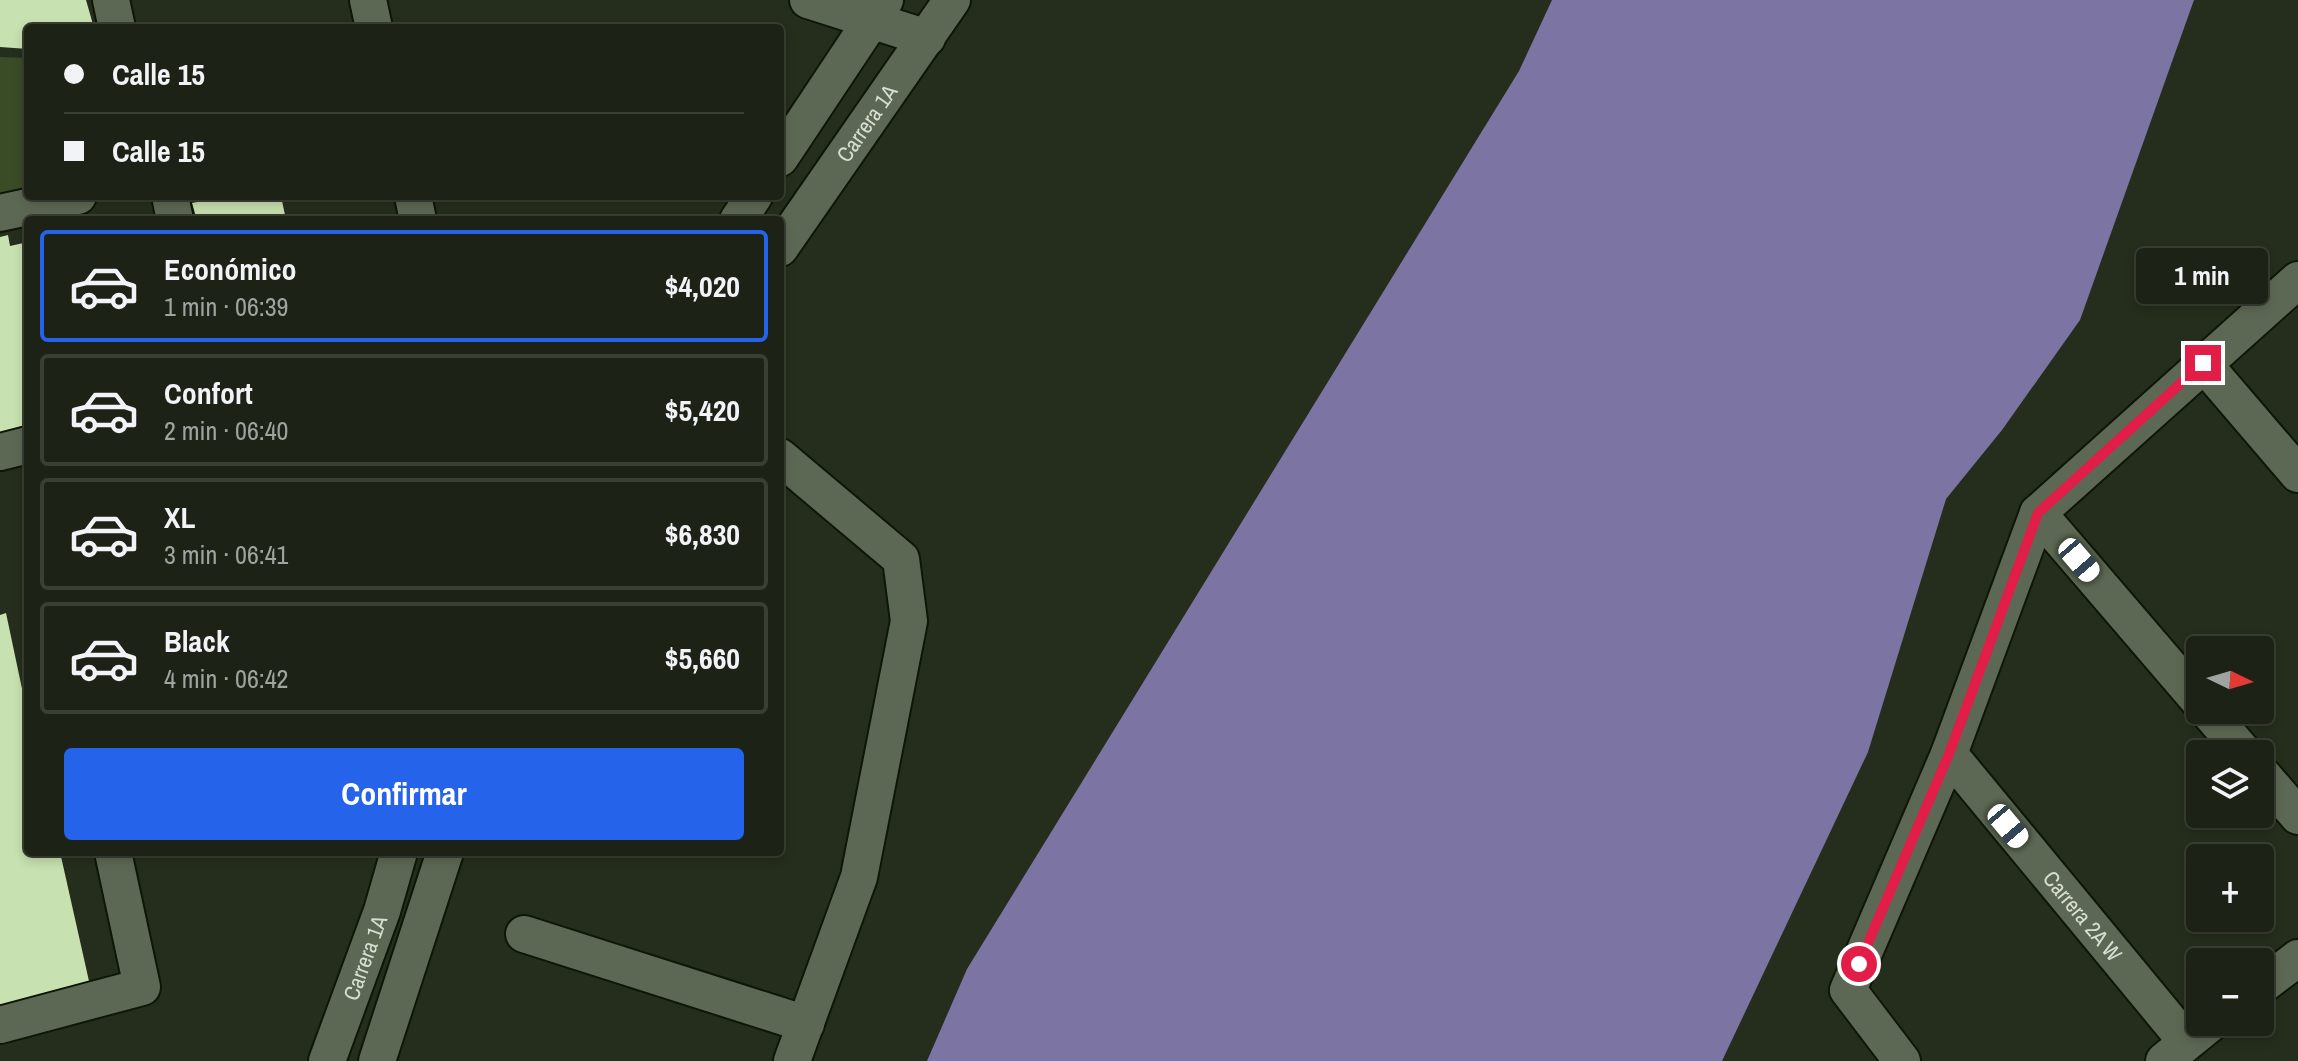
<!DOCTYPE html>
<html lang="es">
<head>
<meta charset="utf-8">
<style>
  body { margin:0; font-family:"Archivo Narrow",sans-serif; background:#252a1e; color:#f1f3f6; height:100vh; display:flex; flex-direction:column; font-size:30px; white-space:nowrap }
  * { box-sizing:border-box; margin:0 }
  p { font-size:26px; color:#a0a4a0 }
  .icon { flex:none; width:44px; height:44px; fill:none; stroke:currentColor; stroke-width:2; stroke-linecap:round; stroke-linejoin:round }
  .map { position:relative; flex:1; overflow:hidden }
  .sheet { position:absolute; left:24px; top:216px; width:760px; height:640px; display:flex; flex-direction:column; background:#1c2215; border-radius:8px; box-shadow:0 4px 12px #0003,0 0 0 2px #3a3f34 }
  .sheet>* { flex:none }
  .guide { position:absolute; left:24px; top:24px; width:760px; height:176px; border-radius:8px; box-shadow:0 4px 12px #0003,0 0 0 2px #3a3f34; display:grid; align-content:center; height:176px; padding:0 40px; background:#1c2215 }
  .needle { width:52px; rotate:95deg }
  .tools { position:absolute; left:2186px; top:636px; display:grid; gap:16px }
  .tools a { display:grid; place-items:center; width:88px; height:88px; border-radius:8px; background:#1c2215; box-shadow:0 4px 12px #0003,0 0 0 2px #3a3f34; font-size:40px }
  .end { position:absolute; width:36px; height:36px; margin:-18px; border:10px solid #e11d48; background:#fff; box-shadow:0 0 0 4px #fff }
  .from { border-radius:50% }
  .bubble { position:absolute; height:56px; border-radius:8px; background:#1c2215; box-shadow:0 4px 12px #0003,0 0 0 2px #3a3f34; font-size:26px; font-weight:700; line-height:56px; text-align:center }
  .car { position:absolute; width:24px; height:48px; margin:-24px -12px; border-radius:10px; box-shadow:0 0 6px 2px #0007; background:linear-gradient(#fff 24%,#345 0 40%,#fff 0 76%,#345 0 86%,#fff 0) }
  .guide b { display:flex; align-items:center; gap:28px; height:76px; font-size:30px }
  .guide b+b { border-top:2px solid #3a3f34 }
  .guide i { width:20px; height:20px; background:#f1f3f6 }
  ul { padding:14px 0 0; list-style:none }
  li { display:flex; align-items:center; gap:24px; height:112px; margin:0 16px 12px; padding:0 24px; border:4px solid #3a3f34; border-radius:8px }
  li div { flex:1 }
  li b { display:block; font-size:30px }
  li em { font-style:normal; font-weight:700 }
  li.selected { border-color:#2563eb }
  li>.icon { width:72px; height:72px; stroke-width:1.5 }
  .primary-button { display:flex; gap:16px; margin-top:auto; padding:16px 40px }
  .primary-button a { flex:1; height:92px; border-radius:8px; background:#2563eb; color:#fff; font-size:32px; font-weight:700; line-height:92px; text-align:center }
  .map>svg:first-child { display:block }
</style>
</head>
<body>
<div class="map">
<svg width="2298" height="1061" viewBox="0 0 2298 1061">
  <rect width="100%" height="100%" fill="#252e1c"/>
  <path fill="#3a4c25" d="M0,57l28,1v129l-28,6z"/>
  <path fill="#7c74a3" d="M1552,0h642l-114,320 -78,110 -56,69 -78,253 -146,309h-795l40,-92 552,-898z"/>
  <path fill="#c8e1b0" d="M0,0h86l8,28h-66v21l-28,-2z
    M228,196h53l5,24h-89l-5,-17z
    M8,235l2,11 18,-4v192l-28,6v-203z
    M6,613l22,104v135h32l31,138 -91,20v-395z"/>
  <g fill="none" stroke-linecap="round" stroke-linejoin="round">
    <g stroke="#0e1606" stroke-width="40">
      <g id="minor">
        <path d="M111,0l6,28"/>
        <path d="M368,0l6,28"/>
        <path d="M808,0l119,38"/>
        <path d="M780,158l105,-158"/>
        <path d="M170,196l5,24"/>
        <path d="M413,196l5,24"/>
        <path d="M0,213l78,-17"/>
        <path d="M738,220l16,-24"/>
        <path id="s1" d="M780,248l172,-248"/>
        <path d="M2203,363l95,111"/>
        <path d="M0,452l28,-7"/>
        <path d="M780,457l121,102 8,62 -50,256 -67,184"/>
        <path d="M2038,513l162,189"/>
        <path d="M2207,710l38,44"/>
        <path id="s2" d="M1949,754l237,287"/>
        <path d="M2260,772l38,44"/>
        <path d="M524,934l282,90"/>
        <path d="M2260,987l38,-29"/>
        <path d="M0,1025l142,-38 -29,-135"/>
        <path id="s3" d="M327,1061l55,-150 17,-59"/>
        <path d="M377,1061l68,-209"/>
        <path d="M1902,1061l-54,-71 101,-236 89,-241 260,-233"/>
        <path d="M2164,1061l48,-39"/>
      </g>
    </g>
    <use href="#minor" stroke="#5d6854" stroke-width="36"/>
  </g>
  <g fill="none" stroke-linecap="round" stroke-linejoin="round">
    <path stroke="#e11d48" stroke-width="10" d="M1859,964l90,-210 89,-241 165,-150"/>
  </g>
  <g text-anchor="middle" stroke-width="8" stroke-linejoin="round" paint-order="stroke">
    <g font-size="22" fill="#d8ded2" stroke="#252e1c">
      <text dy="8" stroke="none"><textPath href="#s1" startOffset="152">Carrera 1A</textPath></text>
      <text dy="8" stroke="none"><textPath href="#s2" startOffset="210">Carrera 2A W</textPath></text>
      <text dy="8" stroke="none"><textPath href="#s3" startOffset="110">Carrera 1A</textPath></text>
    </g>
  </g>
</svg>
<div class="tools">
<a><svg class="needle" viewBox="-14 -14 28 28"><path d="M0-13l5 13h-10z" fill="#e53935"/><path d="M0 13l5-13h-10z" fill="#a0a4a0"/></svg></a>
<a><svg class="icon" aria-label="layers" viewBox="0 0 24 24"><path d="M12 4l9 5-9 5-9-5zM3 14l9 5 9-5"/></svg></a>
<a>+</a>
<a>−</a>
</div>
<i class="end from" style="left:1859px;top:964px"></i>
<i class="end" style="left:2203px;top:363px"></i>
<div class="bubble" style="left:2136px;top:248px;width:132px">1 min</div>
<i class="car" style="left:2079px;top:560px;rotate:139deg"></i>
<i class="car" style="left:2008px;top:826px;rotate:140deg"></i>
<div class="guide">
<b><i class="from"></i>Calle 15</b>
<b><i></i>Calle 15</b>
</div>
<section class="sheet">
<ul>
<li class="selected"><svg class="icon" aria-label="car" viewBox="0 0 24 24"><path d="M5 17H2v-5l4-1 3-4h7l3 4 3 1v5h-3M9 17h6M6 11h13"/><circle cx="7" cy="17" r="2"/><circle cx="17" cy="17" r="2"/></svg><div><b>Económico</b><p>1 min · 06:39</p></div><em>$4,020</em></li>
<li><svg class="icon" aria-label="car" viewBox="0 0 24 24"><path d="M5 17H2v-5l4-1 3-4h7l3 4 3 1v5h-3M9 17h6M6 11h13"/><circle cx="7" cy="17" r="2"/><circle cx="17" cy="17" r="2"/></svg><div><b>Confort</b><p>2 min · 06:40</p></div><em>$5,420</em></li>
<li><svg class="icon" aria-label="car" viewBox="0 0 24 24"><path d="M5 17H2v-5l4-1 3-4h7l3 4 3 1v5h-3M9 17h6M6 11h13"/><circle cx="7" cy="17" r="2"/><circle cx="17" cy="17" r="2"/></svg><div><b>XL</b><p>3 min · 06:41</p></div><em>$6,830</em></li>
<li><svg class="icon" aria-label="car" viewBox="0 0 24 24"><path d="M5 17H2v-5l4-1 3-4h7l3 4 3 1v5h-3M9 17h6M6 11h13"/><circle cx="7" cy="17" r="2"/><circle cx="17" cy="17" r="2"/></svg><div><b>Black</b><p>4 min · 06:42</p></div><em>$5,660</em></li>
</ul>
<div class="primary-button"><a>Confirmar</a></div>
</section>
</div>
</body>
</html>
